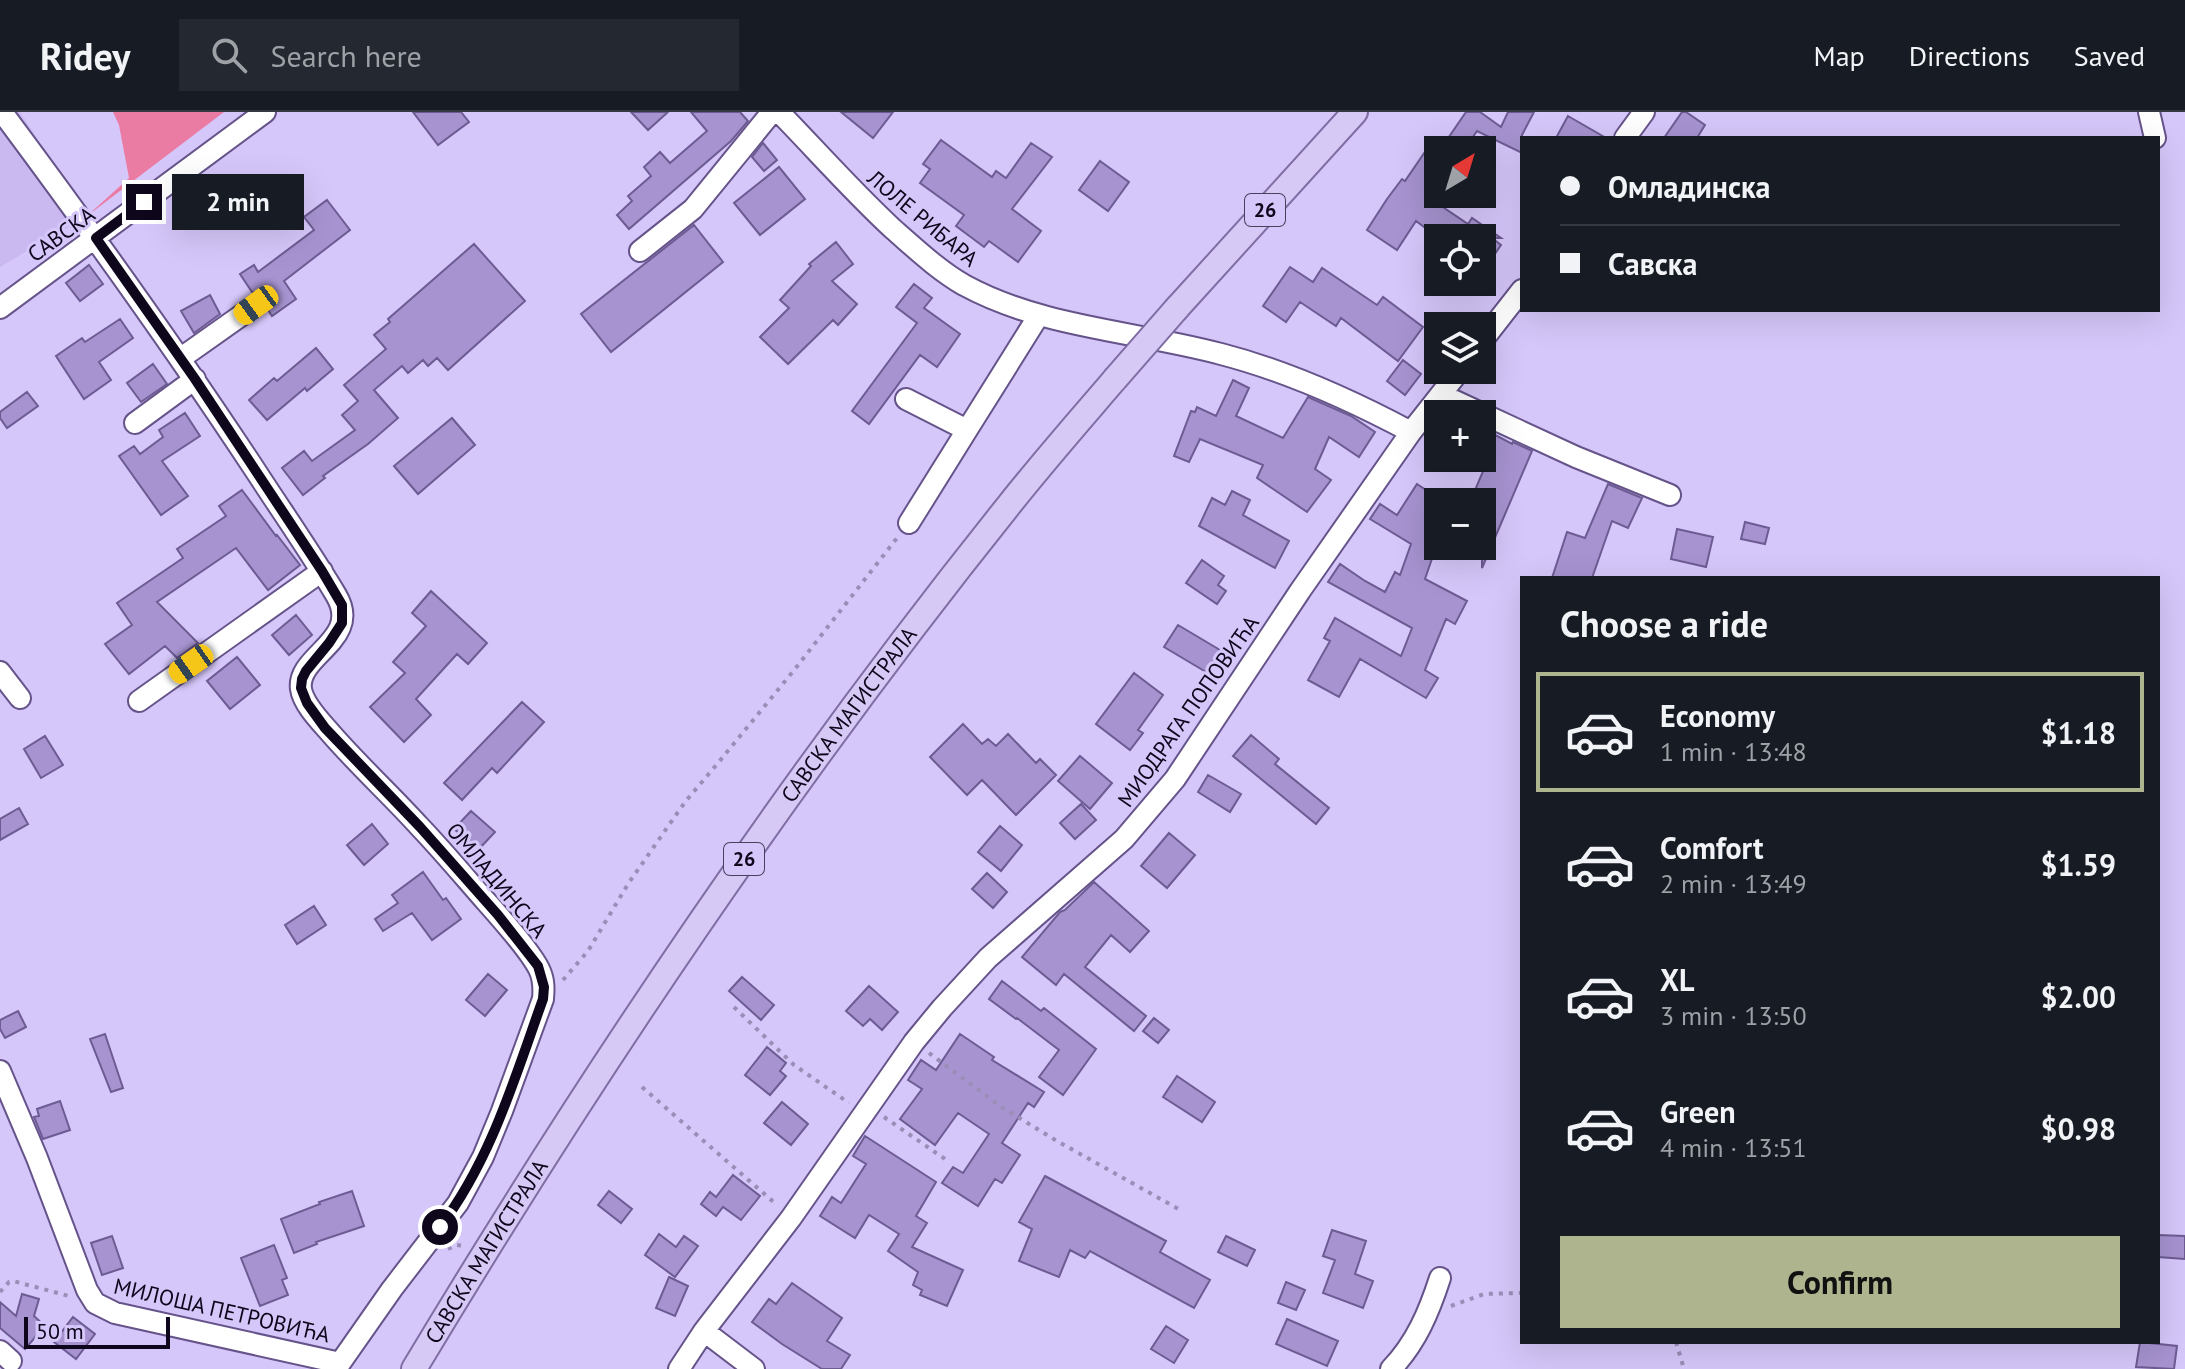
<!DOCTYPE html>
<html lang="en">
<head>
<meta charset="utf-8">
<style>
  body { margin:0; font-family:"PT Sans",sans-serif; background:#242831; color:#f1f3f6; height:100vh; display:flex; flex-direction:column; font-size:30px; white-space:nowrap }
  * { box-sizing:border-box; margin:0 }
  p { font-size:26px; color:#9ea1a6 }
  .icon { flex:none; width:44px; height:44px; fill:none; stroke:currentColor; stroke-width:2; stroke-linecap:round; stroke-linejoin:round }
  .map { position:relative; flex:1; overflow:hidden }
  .side { position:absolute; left:1520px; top:464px; width:640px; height:768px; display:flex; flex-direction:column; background:#171b24; border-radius:0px; box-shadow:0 8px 32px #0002 }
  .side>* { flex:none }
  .banner { position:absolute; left:1520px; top:24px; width:640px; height:176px; border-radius:0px; box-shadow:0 8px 32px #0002; display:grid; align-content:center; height:176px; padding:0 40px; background:#171b24 }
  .needle { width:52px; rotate:38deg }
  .buttons { position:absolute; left:1424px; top:24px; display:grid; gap:16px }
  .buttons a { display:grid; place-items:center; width:72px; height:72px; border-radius:0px; background:#171b24; box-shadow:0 8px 32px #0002; font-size:40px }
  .scale { position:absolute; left:24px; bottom:20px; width:146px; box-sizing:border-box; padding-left:8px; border:4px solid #0e061b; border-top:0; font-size:22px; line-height:28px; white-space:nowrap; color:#0e061b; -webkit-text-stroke:6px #d6c7fa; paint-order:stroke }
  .end { position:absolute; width:36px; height:36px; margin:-18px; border:10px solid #0e061b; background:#fff; box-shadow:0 0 0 4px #fff }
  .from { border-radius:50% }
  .bubble { position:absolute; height:56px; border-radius:0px; background:#171b24; box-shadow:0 8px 32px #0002; font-size:26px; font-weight:800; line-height:56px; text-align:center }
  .car { position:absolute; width:24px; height:48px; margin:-24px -12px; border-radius:10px; box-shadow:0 0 6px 2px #0007; background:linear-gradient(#f5c518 24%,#345 0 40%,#f5c518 0 76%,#345 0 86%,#f5c518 0) }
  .banner b { display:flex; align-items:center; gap:28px; height:76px; font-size:30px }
  .banner b+b { border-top:2px solid #363941 }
  .banner i { width:20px; height:20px; background:#f1f3f6 }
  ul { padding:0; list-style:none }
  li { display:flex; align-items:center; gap:24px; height:120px; margin:0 16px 12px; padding:0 24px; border:4px solid transparent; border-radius:0px }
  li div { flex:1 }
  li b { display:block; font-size:30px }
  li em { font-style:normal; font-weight:800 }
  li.current { border-color:#aeb48e }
  li>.icon { width:72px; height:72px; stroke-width:1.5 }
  h2 { padding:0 40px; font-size:36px; line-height:96px }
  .primary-button { display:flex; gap:16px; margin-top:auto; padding:16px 40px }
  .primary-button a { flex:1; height:92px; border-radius:0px; background:#aeb48e; color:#111; font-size:32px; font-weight:800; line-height:92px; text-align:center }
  header { display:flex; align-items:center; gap:48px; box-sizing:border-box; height:112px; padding:0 40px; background:#171b24; border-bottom:2px solid #363941 }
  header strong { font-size:38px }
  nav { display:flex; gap:44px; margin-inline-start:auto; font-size:28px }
  .search { width:560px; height:72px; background:#242831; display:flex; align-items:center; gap:20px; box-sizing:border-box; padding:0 28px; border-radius:0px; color:#9ea1a6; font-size:30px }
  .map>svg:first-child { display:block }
</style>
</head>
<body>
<header>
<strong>Ridey</strong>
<div class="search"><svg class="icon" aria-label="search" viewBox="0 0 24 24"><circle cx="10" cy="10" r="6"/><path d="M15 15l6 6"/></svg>Search here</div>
<nav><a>Map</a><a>Directions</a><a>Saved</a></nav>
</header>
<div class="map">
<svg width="2185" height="1257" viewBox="0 0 2185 1257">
  <rect width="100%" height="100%" fill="#d6c7fa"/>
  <path fill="#cab9f1" d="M0,0h20l67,104 -87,51z"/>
  <path fill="#ea7ca4" d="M113,0h111l-137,104 42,-38 -10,-53z"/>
  <path fill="#a693d0" stroke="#6d5b93" stroke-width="2" d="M413,0h48l8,10 -31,23z
    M631,0h37l-20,18z
    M691,0h49l8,9 -17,20 -102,88 -12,-14 15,-14 -4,-5 23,-20 -7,-9 16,-15 10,11 37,-32z
    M841,0h52l-20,26z
    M1466,0h14l21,15 7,-15h26l-12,23v18l-45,-22 -13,19h-24z
    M1682,0h4l19,13 -8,13h-33z
    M1568,4l38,22h-50z
    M941,28l51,37 4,-6 10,7 25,-35 21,14 -40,52 29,22 -23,31 -29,-21 -5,6 -28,-21 8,-11 -44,-32 10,-14 -7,-5z
    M763,31l14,17 -13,11 -12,-14z
    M1429,34l9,7v35l-7,11 37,25 4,-6 29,20h-9l9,7 -19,28v-35h-35l-16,-11 -3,3 -12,-9 -19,29 -30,-20 20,-31 15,-20 3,2z
    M1100,49l29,21 -21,29 -29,-21z
    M779,55l26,32 -45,36 -26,-32z
    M327,88l23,30 -66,51 12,18 -24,17 -4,-6 1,-7 -3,-6 -5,-4 -9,-1 -12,-18 14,-9 4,7 56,-42 -10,-13z
    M694,113l29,37 -112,90 -30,-38z
    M836,130l17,22 -21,17 25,23 -19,21 -5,-5 -45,44 -28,-27 29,-29 -9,-8 31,-34 -2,-2z
    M474,132l51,57 -77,69 -11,-12 -9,8 -5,-6 -15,13 -6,-7 -28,24 24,28 -30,26 -45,32 2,2 -22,17 -21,-27 22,-17 8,10 43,-31 -13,-15 16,-14 -14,-16 42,-36 -12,-14 16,-13 -2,-3z
    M89,153l14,19 -23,17 -14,-18z
    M1290,155l23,15 9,-14 55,37 6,-8 40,30 -25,34 -57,-43 -5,8 -36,-24 -14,20 -23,-16z
    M914,172l18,14 -8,10 36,26 -23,33 -17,-12 -51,69 -17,-13 65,-88 -21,-16z
    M210,183l10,19 -26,19 -13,-22z
    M120,207l13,19 -34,24 12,18 -27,19 -28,-43 26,-18 3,4z
    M316,236l17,21 -26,22 -2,-3 -38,32 -18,-20 25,-22 3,3z
    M1403,248l18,14 -16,21 -18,-14z
    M153,252l14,20 -26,18 -14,-19z
    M1233,268l16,8 -13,28 47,22 25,-41 43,19 24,16 -16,25 -30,-20 -14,32 16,11 -24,32 -50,-34 6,-13 -63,-26 -11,23 -15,-6 17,-45 4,1 2,-5 19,9z
    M27,280l11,14 -31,22 -7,-10v-6z
    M185,301l15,23 -38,25 26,35 -27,19 -42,-59 15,-10 6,8 23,-17 -4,-7z
    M452,306l23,27 -57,49 -24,-28z
    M1482,316l30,16 1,-2 19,9 -50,117v-66h-12l14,-33 -2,-2z
    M1417,372l21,14v16l-10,16 10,3v8l-13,38 42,22 -12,23 -9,-5 -21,51 13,8 -12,20 -66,-39 -21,38 -31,-17 22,-39 -6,-3 11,-20 66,38 11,-28 -84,-46 12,-18 25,17 20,11 10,-20 5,3 11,-31 -41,-25 10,-15 17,11z
    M1608,372l34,14 -14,30 -16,-7 -20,57h-40l15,-46 18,6z
    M242,378l34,46 1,-1 23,30 -32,25 -32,-42 -79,54 41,41 -21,15 -12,-12 -36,28 -24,-30 27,-19 -15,-22 66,-45 -6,-9 49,-33 -7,-10z
    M1232,379l18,9 -7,15 46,26 -14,27 -76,-42 13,-28 13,7z
    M1745,410l24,6 -4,16 -24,-5z
    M1677,417l36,8 -7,30 -35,-8z
    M1202,448l22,16 -6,9 8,6 -9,13 -31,-21z
    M431,479l56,52 -19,21 -11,-10 -41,45 15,16 -27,27 -34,-35 35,-34 -12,-11 33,-36 -14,-13z
    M296,503l16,20 -23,20 -17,-20z
    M1178,513l42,25 -14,22 -42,-25z
    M237,545l23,28 -30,24 -23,-28z
    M1134,561l29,22 -25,35 5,3 -13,17 -34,-26z
    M522,590l22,20 -47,51 -5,-5 -30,32 -18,-17z
    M963,612l19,20 6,-5 8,7 12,-12 28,29 4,-4 16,16 -40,40 -34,-35 -15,15 -37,-38z
    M1251,623l28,24 -4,5 54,44 -13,16 -83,-68z
    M45,624l18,29 -22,13 -17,-29z
    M1080,644l32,27 -22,26 -32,-28z
    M1208,663l33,19 -11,18 -32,-20z
    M1081,692l15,16 -21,19 -15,-16z
    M19,696l9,16 -28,16v-21z
    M471,699l24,21 -17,18 -24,-21z
    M372,712l16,20 -24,21 -17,-20z
    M1000,714l22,19 -21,26 -23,-19z
    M1169,721l26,22 -28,33 -26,-22z
    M423,760l20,28 3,-2 15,21 -29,21 -20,-27 -29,18 -8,-12 23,-16 -6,-8z
    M987,761l20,19 -14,16 -21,-19z
    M1094,770l55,49 -19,21 -19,-17 -26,32 61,49 -12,15 -70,-57 -8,11 -34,-28 38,-45 5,-2z
    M314,794l12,19 -29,19 -12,-19z
    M488,862l19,16 -22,26 -19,-16z
    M742,865l32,28 -13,15 -32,-29z
    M1002,869l39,30 3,-3 52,41 -33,46 -24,-18 20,-27 -42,-32 -1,1 -27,-20z
    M869,874l29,26 -16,18 -12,-11 -7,7 -17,-15z
    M18,899l8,16 -21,11 -5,-9v-9z
    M1154,906l15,12 -11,13 -15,-12z
    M105,922l18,54 -12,4 -21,-53z
    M960,922l34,23 -2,3 52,32 -10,15 -6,-4 -26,40 18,12 -18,28 -7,-4 -17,27 -36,-23 11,-16 10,6 26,-39 -31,-21 -23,32 -35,-26 22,-30 -14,-9 13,-20 15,10z
    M767,935l19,16 -6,8 6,5 -16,19 -25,-20z
    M1177,964l38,26 -13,20 -39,-25z
    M60,989l10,29 -27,9 -9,-22 5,-1 -2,-7z
    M782,990l26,22 -17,21 -27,-22z
    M865,1024l71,46 -20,34 11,7 -15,24 51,23 -16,36 -27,-11 2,-5 -9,-5 5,-13 -30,-21 11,-17 -30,-19 -14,23 -35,-22 12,-19 9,6 25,-39 -13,-8z
    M733,1063l27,21 -19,24 -18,-13 -7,9 -15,-12 9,-12 6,5z
    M1045,1064l121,65 -6,11 50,28 -16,28 -104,-57 -5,7 -15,-8 -11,27 -40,-16 13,-32 -13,-7z
    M352,1079l12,35 -48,16 1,2 -23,9 -13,-34 39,-15 -1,-2z
    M609,1079l23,18 -11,14 -23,-18z
    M1332,1118l34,11 -11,33 18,7 -10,27 -40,-15 12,-33 -12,-4z
    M659,1122l17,13 8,-11 14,10 -23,31 -30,-22z
    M2158,1123l27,1v23l-27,-2z
    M112,1124l11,32 -21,7 -11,-32z
    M1226,1124l29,14 -8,16 -29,-14z
    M274,1133l13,33 -5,2 6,15 -28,11 -19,-48z
    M669,1165l19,9 -13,30 -19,-8z
    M1286,1170l19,8 -9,20 -18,-7z
    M792,1171l50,35 -15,23 23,14 -9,14h-19l-40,-25 -30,-22 17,-23 7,5z
    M22,1182l17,5 -5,17 11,10 -20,23 -25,-21v-26l16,14z
    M73,1205l22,17 -19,25 -22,-17z
    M1287,1207l51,22 -11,25 -51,-22z
    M1166,1214l22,14 -14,23 -23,-14z
    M2140,1230l37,4 -3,23 -38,-2z"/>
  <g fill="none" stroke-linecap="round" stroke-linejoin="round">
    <g stroke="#65538a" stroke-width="24">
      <path id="minor" d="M2,0c88,118 174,238 255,361 26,40 54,80 79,122 27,45 -40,60 -35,94 2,14 17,30 26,40 29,34 62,64 92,97 22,23 43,48 64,72 16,18 46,51 56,71 5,10 5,19 4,30l-41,112 -19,46 -25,46 -66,86 -56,80
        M779,0c38,39 74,80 114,117 23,20 45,41 71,56 79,43 171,46 257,69 66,17 130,46 190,78
        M2149,0l6,26
        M1625,26l19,-26
        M640,139l53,-42 79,-97
        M0,196l265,-196
        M1482,229l40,-51
        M181,246l75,-53
        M906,287l61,31 72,-115
        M1437,287l18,2 121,56 94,38
        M135,311l60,-44
        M909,411l58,-93
        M0,560l20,26
        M139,589l183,-130
        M0,959l37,87 50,132 8,13 20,10 225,50
        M704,1219l50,38
        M0,1239l11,10
        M679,1257l25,-38 87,-113 123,-176 28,-34 46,-50 136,-119 51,-60 125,-188 111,-159 49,-62
        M1391,1257c25,-26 38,-57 49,-91"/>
    </g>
    <g stroke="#7f6da4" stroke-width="28">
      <g id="major">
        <path d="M1177,196l178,-196"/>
        <path id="s1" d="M414,1257c180,-300 376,-591 595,-864 34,-43 70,-84 106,-126"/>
      </g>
    </g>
    <path stroke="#9a8db7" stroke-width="4" stroke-dasharray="4 6" stroke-linecap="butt" d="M563,868l25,-29 40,-67 57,-82 33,-39 77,-94 102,-131
      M734,895l60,58 55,38
      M929,941l74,55 54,33 125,70
      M642,975l135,118
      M884,1005l61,42
      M448,1137l8,-4 10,1
      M0,1180l9,-10 4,-1 56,15
      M1451,1194l33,-12 38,-1
      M1676,1230l8,27"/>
    <use href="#minor" stroke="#fff" stroke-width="20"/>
    <use href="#major" stroke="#d7c9f5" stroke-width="24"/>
    <g stroke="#7f6da4" stroke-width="28" stroke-linecap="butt">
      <path id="major-bridge" d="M1115,267l62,-71"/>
    </g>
    <use href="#major-bridge" stroke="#d7c9f5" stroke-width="24"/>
  </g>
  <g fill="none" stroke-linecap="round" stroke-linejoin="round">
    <path stroke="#0e061b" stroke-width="10" d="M144,90l-48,36 99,141 127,192 20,34v18l-13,20 -23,28 -4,8 -1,9 6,15 18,25 95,99 78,88 40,51 6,21 -1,12c-28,78 -52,161 -103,228"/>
  </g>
  <g text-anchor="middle" stroke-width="6" stroke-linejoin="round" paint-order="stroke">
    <g fill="#d6c7fa" stroke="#4a405e" stroke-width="2">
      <rect x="1245" y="82" width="40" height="32" rx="6"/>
      <rect x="724" y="731" width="40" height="32" rx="6"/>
    </g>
    <g font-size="20" font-weight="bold" fill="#0e061b">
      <text x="1265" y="105">26</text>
      <text x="744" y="754">26</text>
    </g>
    <g font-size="22" fill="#0e061b" stroke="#d6c7fa">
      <text transform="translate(923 106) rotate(40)" y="8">ЛОЛЕ РИБАРА</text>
      <text transform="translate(61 122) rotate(-36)" y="8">САВСКА</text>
      <text transform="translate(1188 599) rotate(-55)" y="8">МИОДРАГА ПОПОВИЋА</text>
      <text dy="8" stroke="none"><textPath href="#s1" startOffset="786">САВСКА МАГИСТРАЛА</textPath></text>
      <text transform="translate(497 768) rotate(50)" y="8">ОМЛАДИНСКА</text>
      <text dy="8" stroke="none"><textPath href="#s1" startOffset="138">САВСКА МАГИСТРАЛА</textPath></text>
      <text transform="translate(222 1198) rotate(13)" y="8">МИЛОША ПЕТРОВИЋА</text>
    </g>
  </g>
</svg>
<div class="buttons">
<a><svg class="needle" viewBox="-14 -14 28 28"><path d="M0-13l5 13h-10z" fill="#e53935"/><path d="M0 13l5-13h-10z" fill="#9ea1a6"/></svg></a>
<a><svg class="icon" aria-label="locate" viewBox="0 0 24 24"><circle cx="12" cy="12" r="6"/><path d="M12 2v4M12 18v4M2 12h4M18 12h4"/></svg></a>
<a><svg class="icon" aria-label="layers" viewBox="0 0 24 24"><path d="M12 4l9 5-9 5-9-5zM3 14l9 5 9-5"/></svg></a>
<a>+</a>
<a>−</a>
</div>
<div class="scale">50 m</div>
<i class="end from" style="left:440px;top:1115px"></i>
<i class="end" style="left:144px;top:90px"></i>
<div class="bubble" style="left:172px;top:62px;width:132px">2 min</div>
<i class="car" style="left:256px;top:193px;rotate:234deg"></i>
<i class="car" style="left:191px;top:552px;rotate:235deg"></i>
<div class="banner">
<b><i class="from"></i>Омладинска</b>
<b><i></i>Савска</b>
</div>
<section class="side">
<h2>Choose a ride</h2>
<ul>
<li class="current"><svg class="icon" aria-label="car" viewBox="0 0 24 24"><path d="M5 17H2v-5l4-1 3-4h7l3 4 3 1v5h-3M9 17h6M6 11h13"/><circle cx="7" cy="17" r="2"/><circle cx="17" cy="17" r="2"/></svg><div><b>Economy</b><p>1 min · 13:48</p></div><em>$1.18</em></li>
<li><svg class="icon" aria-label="car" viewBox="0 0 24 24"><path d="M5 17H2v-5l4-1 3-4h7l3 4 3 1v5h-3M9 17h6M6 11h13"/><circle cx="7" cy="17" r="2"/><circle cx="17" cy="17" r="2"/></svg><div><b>Comfort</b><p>2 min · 13:49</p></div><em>$1.59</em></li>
<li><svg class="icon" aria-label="car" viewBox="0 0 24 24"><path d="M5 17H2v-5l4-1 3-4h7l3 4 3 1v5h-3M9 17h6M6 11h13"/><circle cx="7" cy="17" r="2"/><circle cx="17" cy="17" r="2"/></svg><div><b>XL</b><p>3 min · 13:50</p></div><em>$2.00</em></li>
<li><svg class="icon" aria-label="car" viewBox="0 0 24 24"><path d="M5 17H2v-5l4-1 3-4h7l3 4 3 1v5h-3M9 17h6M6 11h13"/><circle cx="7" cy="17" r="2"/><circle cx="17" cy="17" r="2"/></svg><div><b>Green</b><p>4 min · 13:51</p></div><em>$0.98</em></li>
</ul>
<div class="primary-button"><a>Confirm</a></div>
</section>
</div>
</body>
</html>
